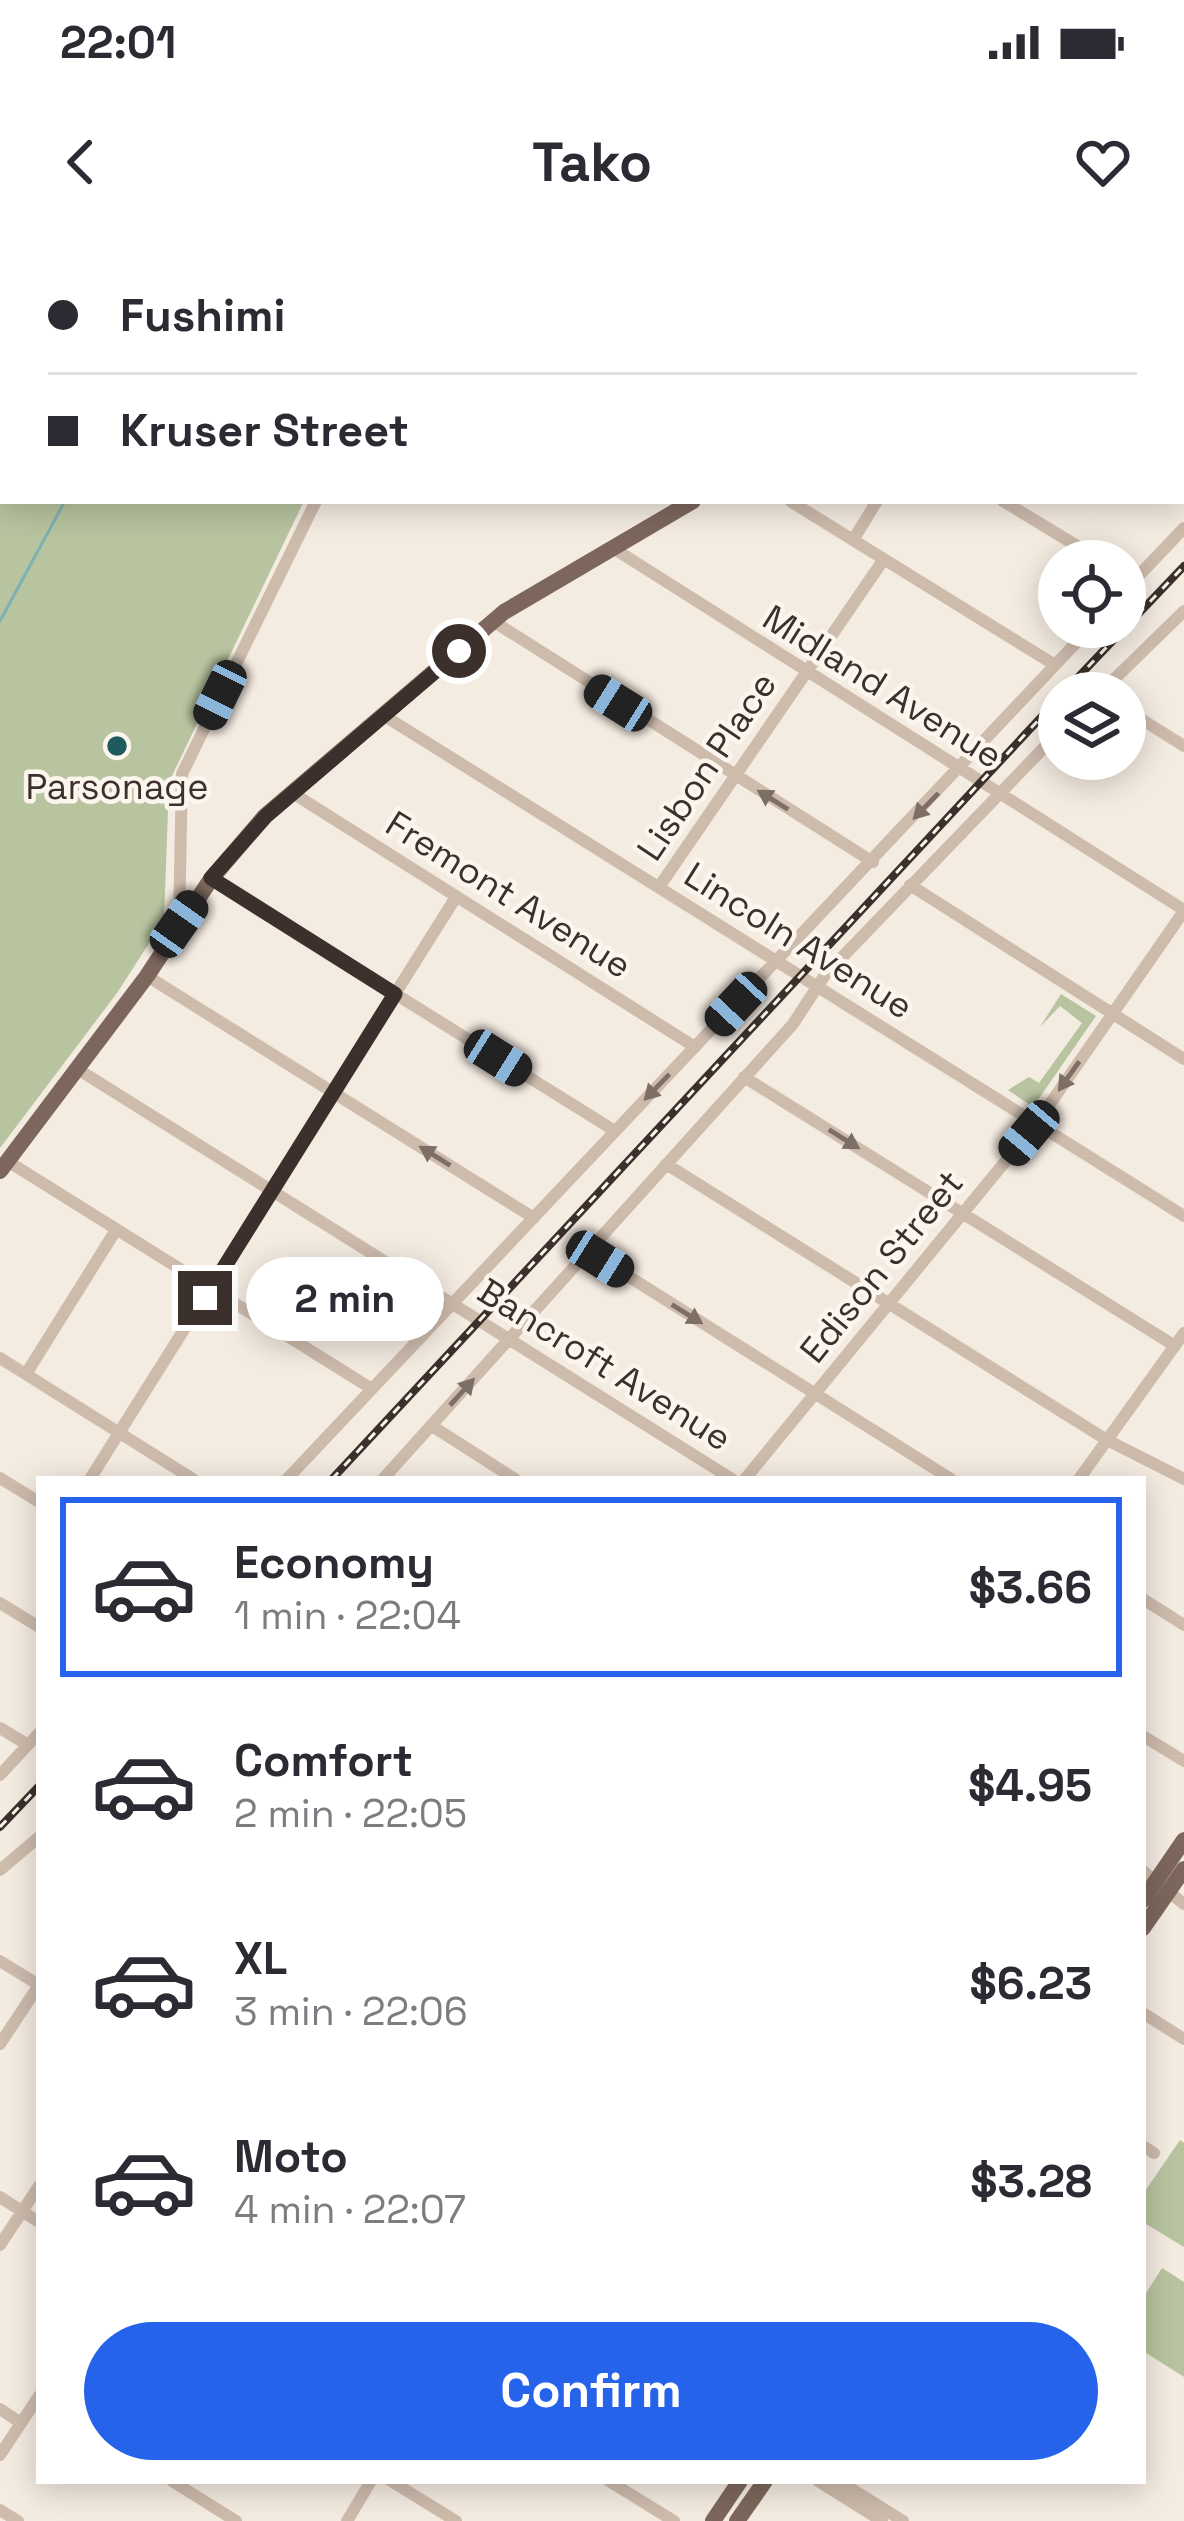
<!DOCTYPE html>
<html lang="en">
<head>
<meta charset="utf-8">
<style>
  body { margin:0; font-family:"Space Grotesk",sans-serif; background:#f2f2f3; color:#2b2b33; height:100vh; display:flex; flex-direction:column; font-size:45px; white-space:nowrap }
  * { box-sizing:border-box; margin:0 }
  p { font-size:39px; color:#7c7c81 }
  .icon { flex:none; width:66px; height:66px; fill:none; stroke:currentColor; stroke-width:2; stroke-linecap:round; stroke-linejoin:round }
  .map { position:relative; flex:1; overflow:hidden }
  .side { position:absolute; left:36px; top:1236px; width:1110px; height:1008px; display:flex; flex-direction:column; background:#fff; border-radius:0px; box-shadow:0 6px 30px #0003 }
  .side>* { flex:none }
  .banner { position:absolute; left:0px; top:0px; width:1185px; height:264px; box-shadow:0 6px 30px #0003; display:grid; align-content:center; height:264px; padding:0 48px; background:#fff }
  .tools { position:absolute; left:1038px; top:300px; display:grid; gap:24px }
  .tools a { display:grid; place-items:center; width:108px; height:108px; border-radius:50%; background:#fff; box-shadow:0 6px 30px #0003; font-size:60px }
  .end { position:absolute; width:54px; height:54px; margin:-27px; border:15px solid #3b302b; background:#fff; box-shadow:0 0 0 6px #fff }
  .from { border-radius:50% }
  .bubble { position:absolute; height:84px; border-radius:42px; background:#fff; box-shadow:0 6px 30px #0003; font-size:39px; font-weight:800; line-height:84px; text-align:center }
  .car { position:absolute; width:36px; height:72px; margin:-36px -18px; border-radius:15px; box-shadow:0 0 9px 3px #0007; background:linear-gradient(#222 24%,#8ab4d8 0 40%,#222 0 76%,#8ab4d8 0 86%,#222 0) }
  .banner b { display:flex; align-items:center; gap:42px; height:114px; font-size:45px }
  .banner b+b { border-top:3px solid #e1e1e2 }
  .banner i { width:30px; height:30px; background:#2b2b33 }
  ul { padding:21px 0 0; list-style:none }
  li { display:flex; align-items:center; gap:36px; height:180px; margin:0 24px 18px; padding:0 24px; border:6px solid transparent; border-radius:0px }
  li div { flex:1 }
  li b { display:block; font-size:45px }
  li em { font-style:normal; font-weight:800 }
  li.current { border-color:#2563eb }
  li>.icon { width:108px; height:108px; stroke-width:1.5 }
  .primary-button { display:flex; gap:24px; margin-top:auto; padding:24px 48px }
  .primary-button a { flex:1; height:138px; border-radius:72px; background:#2563eb; color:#fff; font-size:48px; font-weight:800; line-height:138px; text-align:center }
  .status { display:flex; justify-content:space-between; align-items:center; height:84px; padding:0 60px; background:#fff; direction:ltr }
  .status svg { height:33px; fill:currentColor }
  header { display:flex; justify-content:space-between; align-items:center; height:156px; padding:0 48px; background:#fff; font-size:54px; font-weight:800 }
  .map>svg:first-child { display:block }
</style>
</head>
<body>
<div class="status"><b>22:01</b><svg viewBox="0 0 49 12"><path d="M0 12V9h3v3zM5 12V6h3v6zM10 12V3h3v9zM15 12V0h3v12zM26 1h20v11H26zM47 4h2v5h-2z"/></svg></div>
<header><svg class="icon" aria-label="back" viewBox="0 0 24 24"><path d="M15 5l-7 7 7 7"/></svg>Tako<svg class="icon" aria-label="heart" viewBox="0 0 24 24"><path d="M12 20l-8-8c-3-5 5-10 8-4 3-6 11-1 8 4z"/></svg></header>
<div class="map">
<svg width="1184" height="2281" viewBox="0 0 1184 2281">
  <rect width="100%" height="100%" fill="#f4ebe1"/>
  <path fill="#b8c4a0" d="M0,0h422l-419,3v258h301l-135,281 -5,138 -47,73 -117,155z
    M1061,754l35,22 -63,91 -25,-17 21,-13 10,6 43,-60 -22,-17 -20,21z
    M1180,1900l4,3v104l-41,-25v-28z
    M1162,2028l22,14v95l-41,-26v-53z"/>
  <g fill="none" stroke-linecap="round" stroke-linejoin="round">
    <path stroke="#7fb0b2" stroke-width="3" d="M0,381l65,-120"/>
    <path stroke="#cdbbac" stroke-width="12" d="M1023,0l5,3
      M432,3l1,-3
      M594,3l2,-3
      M773,3l2,-3
      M1182,99l2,1
      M1182,234l2,1
      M790,261l265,164
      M1003,261l99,60
      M853,300l24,-39
      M613,308l571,362
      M1125,350l59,-62
      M493,381l380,241
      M1100,453l84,-82
      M1125,469l59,37
      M383,475l801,501
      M291,552l404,255
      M211,639l404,252
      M910,645l274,174
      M659,647l225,-328
      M179,684l3,-150 134,-273
      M147,736l387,242
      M79,830l653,409
      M744,837l431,269
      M9,922l363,227
      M666,924l441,276 77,39
      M588,1011l363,228
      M0,1118l193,121
      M26,1134l90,-144
      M432,1186l83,53
      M0,1238l39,24
      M90,1239l366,-582
      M287,1239l804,-852
      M383,1239l410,-455 32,-49 234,-243
      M745,1239l291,-355 148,-213
      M1079,1239l105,-146
      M1143,1359l41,26
      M0,1363l39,24
      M0,1488l28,17
      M1143,1496l41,25
      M0,1535l39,-42
      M0,1630l39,-33
      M1143,1631l41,33
      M0,1721l39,24
      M1143,1773l41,26
      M0,1804l39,-59
      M1143,1906l11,7
      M0,1957l39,25
      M0,2005l39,-59
      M0,2169l21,14
      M0,2215l39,-59
      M172,2241l64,40
      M391,2241l65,40
      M609,2241l65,40
      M818,2241l64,40
      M839,2241l64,40
      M0,2270l18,11
      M347,2281l24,-40"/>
    <path stroke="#7d675c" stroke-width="16" d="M935,3l3,-3
      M0,931l147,-195 64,-97 54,-63 239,-204 189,-111
      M1143,1660l41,-60
      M1143,1688l41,-59
      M713,2281l27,-40
      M737,2281l28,-40"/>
    <g stroke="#3b302b" stroke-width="8">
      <path id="rail" d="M1063,453l121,-127
        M332,1239l727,-781
        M0,1587l39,-41"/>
    </g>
    <use href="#rail" stroke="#fbf5ee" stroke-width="3" stroke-dasharray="9" stroke-linecap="butt"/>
  </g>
  <defs><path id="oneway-solid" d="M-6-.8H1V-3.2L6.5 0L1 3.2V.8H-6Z" transform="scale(3)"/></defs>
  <g fill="#7d6f65">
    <use href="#oneway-solid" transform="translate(773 560) rotate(-148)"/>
    <use href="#oneway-solid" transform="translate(926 566) rotate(134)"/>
    <use href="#oneway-solid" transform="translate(1069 836) rotate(125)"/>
    <use href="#oneway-solid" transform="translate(657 847) rotate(134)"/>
    <use href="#oneway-solid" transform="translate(844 899) rotate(32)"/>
    <use href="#oneway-solid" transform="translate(435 916) rotate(-148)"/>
    <use href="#oneway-solid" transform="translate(687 1074) rotate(32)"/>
    <use href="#oneway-solid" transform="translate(462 1152) rotate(-48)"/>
  </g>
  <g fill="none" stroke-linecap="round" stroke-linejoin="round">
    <path stroke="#3b302b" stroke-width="15" d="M205,1058l190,-304 -184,-116 55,-62 193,-165"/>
  </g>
  <circle fill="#1f5a5e" stroke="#fbf5ee" stroke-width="4.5" cx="117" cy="506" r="12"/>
  <g text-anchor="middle" stroke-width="9" stroke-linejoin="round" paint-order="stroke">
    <g font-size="36" fill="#3b302b" stroke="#fbf5ee">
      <text transform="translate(883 446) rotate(32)" y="13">Midland Avenue</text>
      <text transform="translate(706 526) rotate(-56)" y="13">Lisbon Place</text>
      <text transform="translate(509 654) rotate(32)" y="13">Fremont Avenue</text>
      <text transform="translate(799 700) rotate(32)" y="13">Lincoln Avenue</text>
      <text transform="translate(881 1026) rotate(-51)" y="13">Edison Street</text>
      <text transform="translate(605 1124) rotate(32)" y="13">Bancroft Avenue</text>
    </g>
    <g font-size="36" fill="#3b302b" stroke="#fbf5ee">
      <text x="117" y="559">Parsonage</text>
    </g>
  </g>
</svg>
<div class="tools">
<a><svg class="icon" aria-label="locate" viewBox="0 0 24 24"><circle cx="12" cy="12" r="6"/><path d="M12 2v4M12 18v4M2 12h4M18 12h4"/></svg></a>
<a><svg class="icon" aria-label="layers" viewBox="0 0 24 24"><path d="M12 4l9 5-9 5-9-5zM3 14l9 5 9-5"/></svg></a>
</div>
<i class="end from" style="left:459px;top:411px"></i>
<i class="end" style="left:205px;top:1058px"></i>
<div class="bubble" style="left:246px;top:1017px;width:198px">2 min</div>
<i class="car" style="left:220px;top:455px;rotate:206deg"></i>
<i class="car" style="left:618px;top:463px;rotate:302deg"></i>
<i class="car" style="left:179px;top:684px;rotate:35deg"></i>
<i class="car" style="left:736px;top:764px;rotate:223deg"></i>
<i class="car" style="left:498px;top:818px;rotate:122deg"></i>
<i class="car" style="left:1029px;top:893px;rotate:220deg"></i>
<i class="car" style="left:600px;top:1019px;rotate:122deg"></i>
<div class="banner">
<b><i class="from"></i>Fushimi</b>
<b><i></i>Kruser Street</b>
</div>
<section class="side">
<ul>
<li class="current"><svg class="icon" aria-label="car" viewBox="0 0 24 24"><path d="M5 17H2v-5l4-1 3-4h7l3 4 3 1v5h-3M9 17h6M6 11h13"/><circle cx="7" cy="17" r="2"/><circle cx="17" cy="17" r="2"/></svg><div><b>Economy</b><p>1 min · 22:04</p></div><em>$3.66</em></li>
<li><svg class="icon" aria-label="car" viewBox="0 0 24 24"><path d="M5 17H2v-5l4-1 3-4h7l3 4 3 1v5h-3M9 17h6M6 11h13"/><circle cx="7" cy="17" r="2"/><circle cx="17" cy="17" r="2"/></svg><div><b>Comfort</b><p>2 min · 22:05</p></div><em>$4.95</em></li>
<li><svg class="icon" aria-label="car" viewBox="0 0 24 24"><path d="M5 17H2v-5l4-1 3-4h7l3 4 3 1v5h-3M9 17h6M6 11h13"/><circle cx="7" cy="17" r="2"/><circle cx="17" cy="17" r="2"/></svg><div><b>XL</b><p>3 min · 22:06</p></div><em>$6.23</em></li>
<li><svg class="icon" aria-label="car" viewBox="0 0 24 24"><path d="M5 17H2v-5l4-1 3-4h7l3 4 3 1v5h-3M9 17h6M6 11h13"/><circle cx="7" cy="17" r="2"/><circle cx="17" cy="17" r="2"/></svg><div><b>Moto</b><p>4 min · 22:07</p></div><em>$3.28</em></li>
</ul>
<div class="primary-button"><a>Confirm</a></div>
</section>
</div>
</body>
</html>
